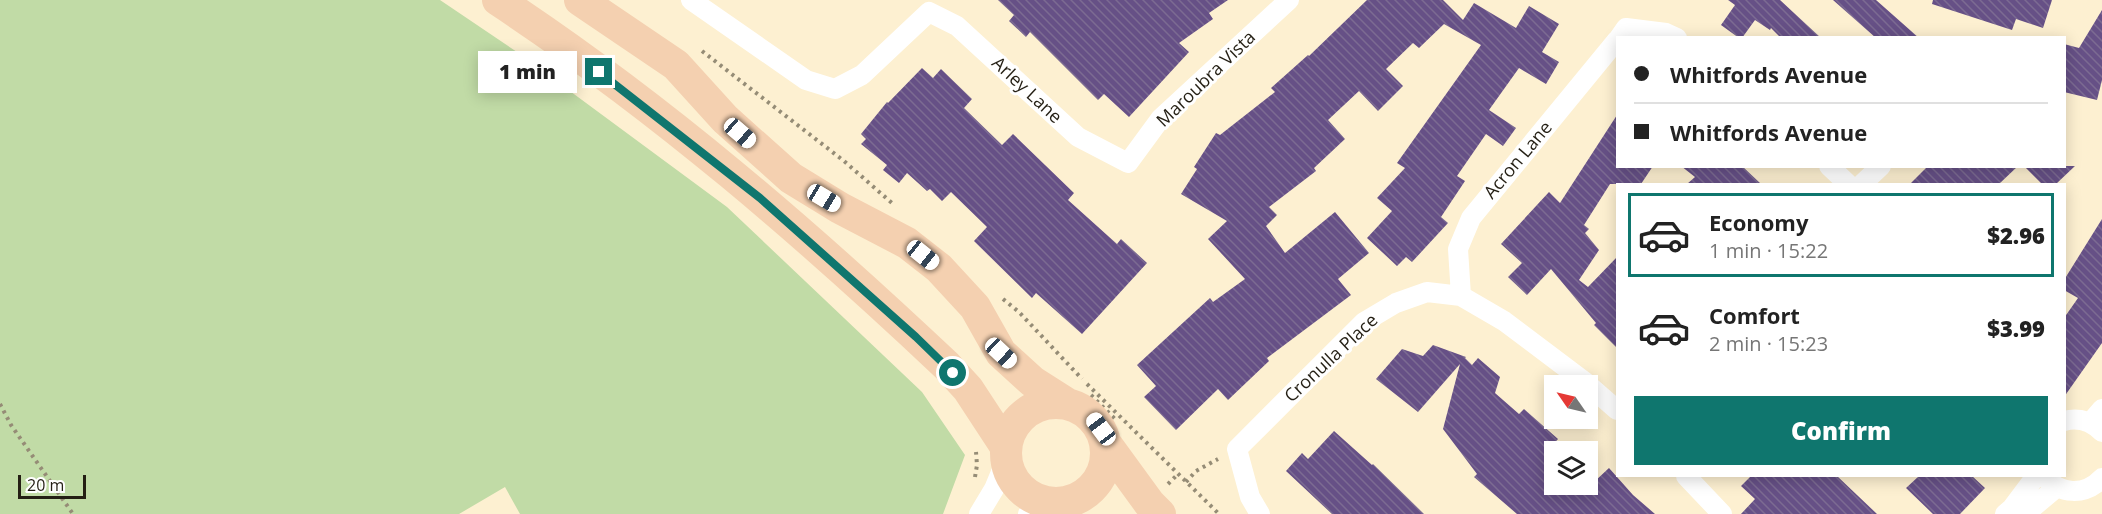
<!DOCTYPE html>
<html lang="en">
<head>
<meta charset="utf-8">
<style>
  body { margin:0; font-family:"Open Sans",sans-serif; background:#f2f2f2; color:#222; height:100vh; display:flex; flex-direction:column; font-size:22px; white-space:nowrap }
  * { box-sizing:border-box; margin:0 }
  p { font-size:20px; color:#767676 }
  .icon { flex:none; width:33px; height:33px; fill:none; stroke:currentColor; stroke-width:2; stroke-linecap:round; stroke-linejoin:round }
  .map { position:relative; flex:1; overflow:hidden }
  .sheet { position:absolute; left:1616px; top:183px; width:450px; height:294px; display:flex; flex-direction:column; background:#fff; border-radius:0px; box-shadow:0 3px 15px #0003 }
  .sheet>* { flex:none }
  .hud { position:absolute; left:1616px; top:36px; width:450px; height:132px; border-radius:0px; box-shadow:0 3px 15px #0003; display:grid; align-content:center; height:132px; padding:0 18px; background:#fff }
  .needle { width:39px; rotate:304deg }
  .tools { position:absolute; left:1544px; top:375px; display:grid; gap:12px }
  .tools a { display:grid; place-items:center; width:54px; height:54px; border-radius:0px; background:#fff; box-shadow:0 3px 15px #0003; font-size:30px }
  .scale { position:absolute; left:18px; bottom:15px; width:68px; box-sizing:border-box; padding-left:6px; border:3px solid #241f14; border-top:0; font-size:16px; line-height:21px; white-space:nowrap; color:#241f14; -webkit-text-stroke:4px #fff; paint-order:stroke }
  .end { position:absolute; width:27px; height:27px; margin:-14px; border:8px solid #0f766e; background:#fff; box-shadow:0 0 0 3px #fff }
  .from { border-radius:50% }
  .bubble { position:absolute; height:42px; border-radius:0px; background:#fff; box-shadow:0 3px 15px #0003; font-size:20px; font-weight:800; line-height:42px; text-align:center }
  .car { position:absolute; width:18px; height:36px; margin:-18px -9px; border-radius:8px; box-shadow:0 0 4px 2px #0007; background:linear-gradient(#fff 24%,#345 0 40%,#fff 0 76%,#345 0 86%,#fff 0) }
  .hud b { display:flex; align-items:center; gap:21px; height:57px; font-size:22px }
  .hud b+b { border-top:2px solid #e0e0e0 }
  .hud i { width:15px; height:15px; background:#222 }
  ul { padding:10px 0 0; list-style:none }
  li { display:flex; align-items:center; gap:18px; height:84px; margin:0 12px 9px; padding:0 6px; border:3px solid transparent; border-radius:0px }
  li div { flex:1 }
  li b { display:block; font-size:22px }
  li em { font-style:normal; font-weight:800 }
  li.active { border-color:#0f766e }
  li>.icon { width:54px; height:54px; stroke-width:1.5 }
  .button { display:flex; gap:12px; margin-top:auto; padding:12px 18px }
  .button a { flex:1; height:69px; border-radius:0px; background:#0f766e; color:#fff; font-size:24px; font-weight:800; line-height:69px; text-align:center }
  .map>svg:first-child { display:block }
</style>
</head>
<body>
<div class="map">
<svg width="2102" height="514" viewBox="0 0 2102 514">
  <defs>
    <pattern id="building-back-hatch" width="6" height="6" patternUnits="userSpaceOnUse" patternTransform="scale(1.5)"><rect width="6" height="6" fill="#665086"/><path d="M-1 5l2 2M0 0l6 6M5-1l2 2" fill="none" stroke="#7c6b92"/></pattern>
  </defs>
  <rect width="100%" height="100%" fill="#fdf0d1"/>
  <path fill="#c1dba6" d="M0,0h440l77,52 210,155 195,185 43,63 -22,59h-423l-15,-27 -46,27h-459z"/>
  <path fill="url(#building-back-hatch)" d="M998,0h230l-19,13 4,6 -34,24 10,9 -60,65 -25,-23 -6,6 -68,-68 -4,5 -17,-16 5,-6z
    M1367,0h76l20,20 11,-17 42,25 13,-22 30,18 -17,28 17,10 -13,22 -27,-16 -30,42 27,18 -13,18 -17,-12 -29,42 8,5 -24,36 7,6 -36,39 -6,-5 -9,9 -30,-28 25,-27 -15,-13 28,-30 -8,-5 84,-118 -37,-21 -25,24 -6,-5 -27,26 17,17 -25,25 -19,-20 -31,29 17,19 -31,29 2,3 -47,36 8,8 -11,11 19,27 50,-41 34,41 -31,26 13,16 -84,63 2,3 -41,39 -10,-11 -42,41 -32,-33 12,-11 -19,-21 73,-67 3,4 32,-23 -37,-40 19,-18 -46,-27 16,-25 -3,-2 22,-34 4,2 55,-43 -4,-4 37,-33 1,1z
    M1728,0h52l41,38h-40l-10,-10 -1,2 -15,-10 -13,18h-3l-18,-13 14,-20z
    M1833,0h43l43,38h-43z
    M1933,0h119l-9,28 -27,-9 -4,11 -80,-26z
    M2102,10v70l-5,20 -33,-8v-48l15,4z
    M922,68l11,10 8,-9 31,30 -8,9 38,37 11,-11 61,59 -6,7 49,44 4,-5 26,24 -65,71 -46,-41 -4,5 -58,-57 13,-14 -36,-35 -9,9 -12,-12 -3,2 -20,-18 -8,10 -16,-13 4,-5 -26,-21 5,-5 -5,-5 26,-32 1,1z
    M1617,115v51h36l-12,18h-31l-26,41 5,4 -4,4 14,17 -20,30 9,7 29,-30v91l-23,-23 2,-2 -45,-54 -24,26 -19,-18 14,-14 -21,-19 48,-52 11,11z
    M1681,166h61l19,18h-74l8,-7z
    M1928,166h90l-19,18h-89z
    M2024,166h51l-19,18h-14z
    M2102,219v124l-38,54v-79l14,-20 -14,-8v-10z
    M1433,345l33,12 -1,1 7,7 6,-7 22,19 -5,16 24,21 5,-5 34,30 -5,6 7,7h-6v32h33v-9l7,7 15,-14 24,27 22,19h-138l-43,-37 3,-3 -34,-45 17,-65 -42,48 -42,-33 26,-30 21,7z
    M1334,431l38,34 1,-1 51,50h-92l-46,-43 16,-18 6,6z
    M1751,476h86l40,38h-136l14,-15 -14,-13z
    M1919,476h53l13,12 -25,26h-27l-27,-26z"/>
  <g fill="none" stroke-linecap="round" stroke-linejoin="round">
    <path stroke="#958c76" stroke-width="4" stroke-dasharray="3 4.5" stroke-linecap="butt" d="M702,51l142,110 49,43
      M1003,299l16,13 63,67
      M1087,384l132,130
      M1091,395l24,24
      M0,404l11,21 62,89
      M975,477l2,-12 -1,-13
      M1186,482l10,-11 22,-12
      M1168,484l10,-10"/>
    <path stroke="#fff" stroke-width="20" d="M691,0l115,80 29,9 27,-14 67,-63 28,14 121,111 50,26 33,-45 128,-118
      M1619,38l7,-10 40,5 11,5
      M1829,166l19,18
      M1862,184l19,-18
      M1461,296l-3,-47 13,-31 146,-178
      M2064,421c15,-4 28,1 38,11
      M2090,423l12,-14
      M1686,476l36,38
      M2044,476c16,19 41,20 58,2
      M979,514l15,-25 12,-29
      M1028,514l20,-11
      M1260,514l-10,-17 -13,-48 127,-127 32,-19 31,-11 34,4 43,25 81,61 32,28
      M2005,514l7,-6 24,-32
      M2025,514l32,-27"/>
    <path stroke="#f4d0b0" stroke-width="32" d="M498,0c161,106 309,234 449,366l21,23 38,58
      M580,0l96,65 49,54 66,59 49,30 67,35 32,25 36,39 26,46 32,29 33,21
      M1006 453a50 50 0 1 1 100 0a50 50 0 1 1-100 0Z
      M1106,444l43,59 11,11"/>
  </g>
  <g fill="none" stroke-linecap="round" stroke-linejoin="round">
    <path stroke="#0f766e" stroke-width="8" d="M599,72l161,126 156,139 37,36"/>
  </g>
  <g text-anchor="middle" stroke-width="6" stroke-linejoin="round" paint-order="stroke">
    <g font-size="18" fill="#241f14" stroke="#fff">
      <text transform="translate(1206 79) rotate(-44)" y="6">Maroubra Vista</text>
      <text transform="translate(1027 90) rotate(43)" y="6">Arley Lane</text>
      <text transform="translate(1518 160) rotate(-50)" y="6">Acron Lane</text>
      <text transform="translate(1331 358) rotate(-43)" y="6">Cronulla Place</text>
    </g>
  </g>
</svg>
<div class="tools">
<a><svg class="needle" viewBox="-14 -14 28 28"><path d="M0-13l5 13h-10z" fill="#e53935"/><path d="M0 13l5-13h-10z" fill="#767676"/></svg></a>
<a><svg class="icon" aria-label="layers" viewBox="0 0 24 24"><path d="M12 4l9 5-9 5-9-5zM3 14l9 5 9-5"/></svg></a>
</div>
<div class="scale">20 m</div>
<i class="end from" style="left:953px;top:373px"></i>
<i class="end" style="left:599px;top:72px"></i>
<div class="bubble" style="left:478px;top:51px;width:99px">1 min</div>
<i class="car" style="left:740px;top:133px;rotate:131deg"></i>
<i class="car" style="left:824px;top:198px;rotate:121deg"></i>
<i class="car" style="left:923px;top:255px;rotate:129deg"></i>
<i class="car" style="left:1001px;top:353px;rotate:133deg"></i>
<i class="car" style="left:1101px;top:429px;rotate:323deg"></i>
<div class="hud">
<b><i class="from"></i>Whitfords Avenue</b>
<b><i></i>Whitfords Avenue</b>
</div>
<section class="sheet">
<ul>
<li class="active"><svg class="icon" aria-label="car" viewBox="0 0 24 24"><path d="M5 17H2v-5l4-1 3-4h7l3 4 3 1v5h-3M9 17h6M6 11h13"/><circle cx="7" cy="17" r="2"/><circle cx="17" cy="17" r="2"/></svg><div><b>Economy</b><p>1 min · 15:22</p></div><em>$2.96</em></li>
<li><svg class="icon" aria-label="car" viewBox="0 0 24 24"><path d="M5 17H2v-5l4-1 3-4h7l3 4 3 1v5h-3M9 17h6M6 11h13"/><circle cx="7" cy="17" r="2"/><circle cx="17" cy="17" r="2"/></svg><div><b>Comfort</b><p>2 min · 15:23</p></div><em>$3.99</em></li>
</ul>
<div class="button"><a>Confirm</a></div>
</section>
</div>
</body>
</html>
